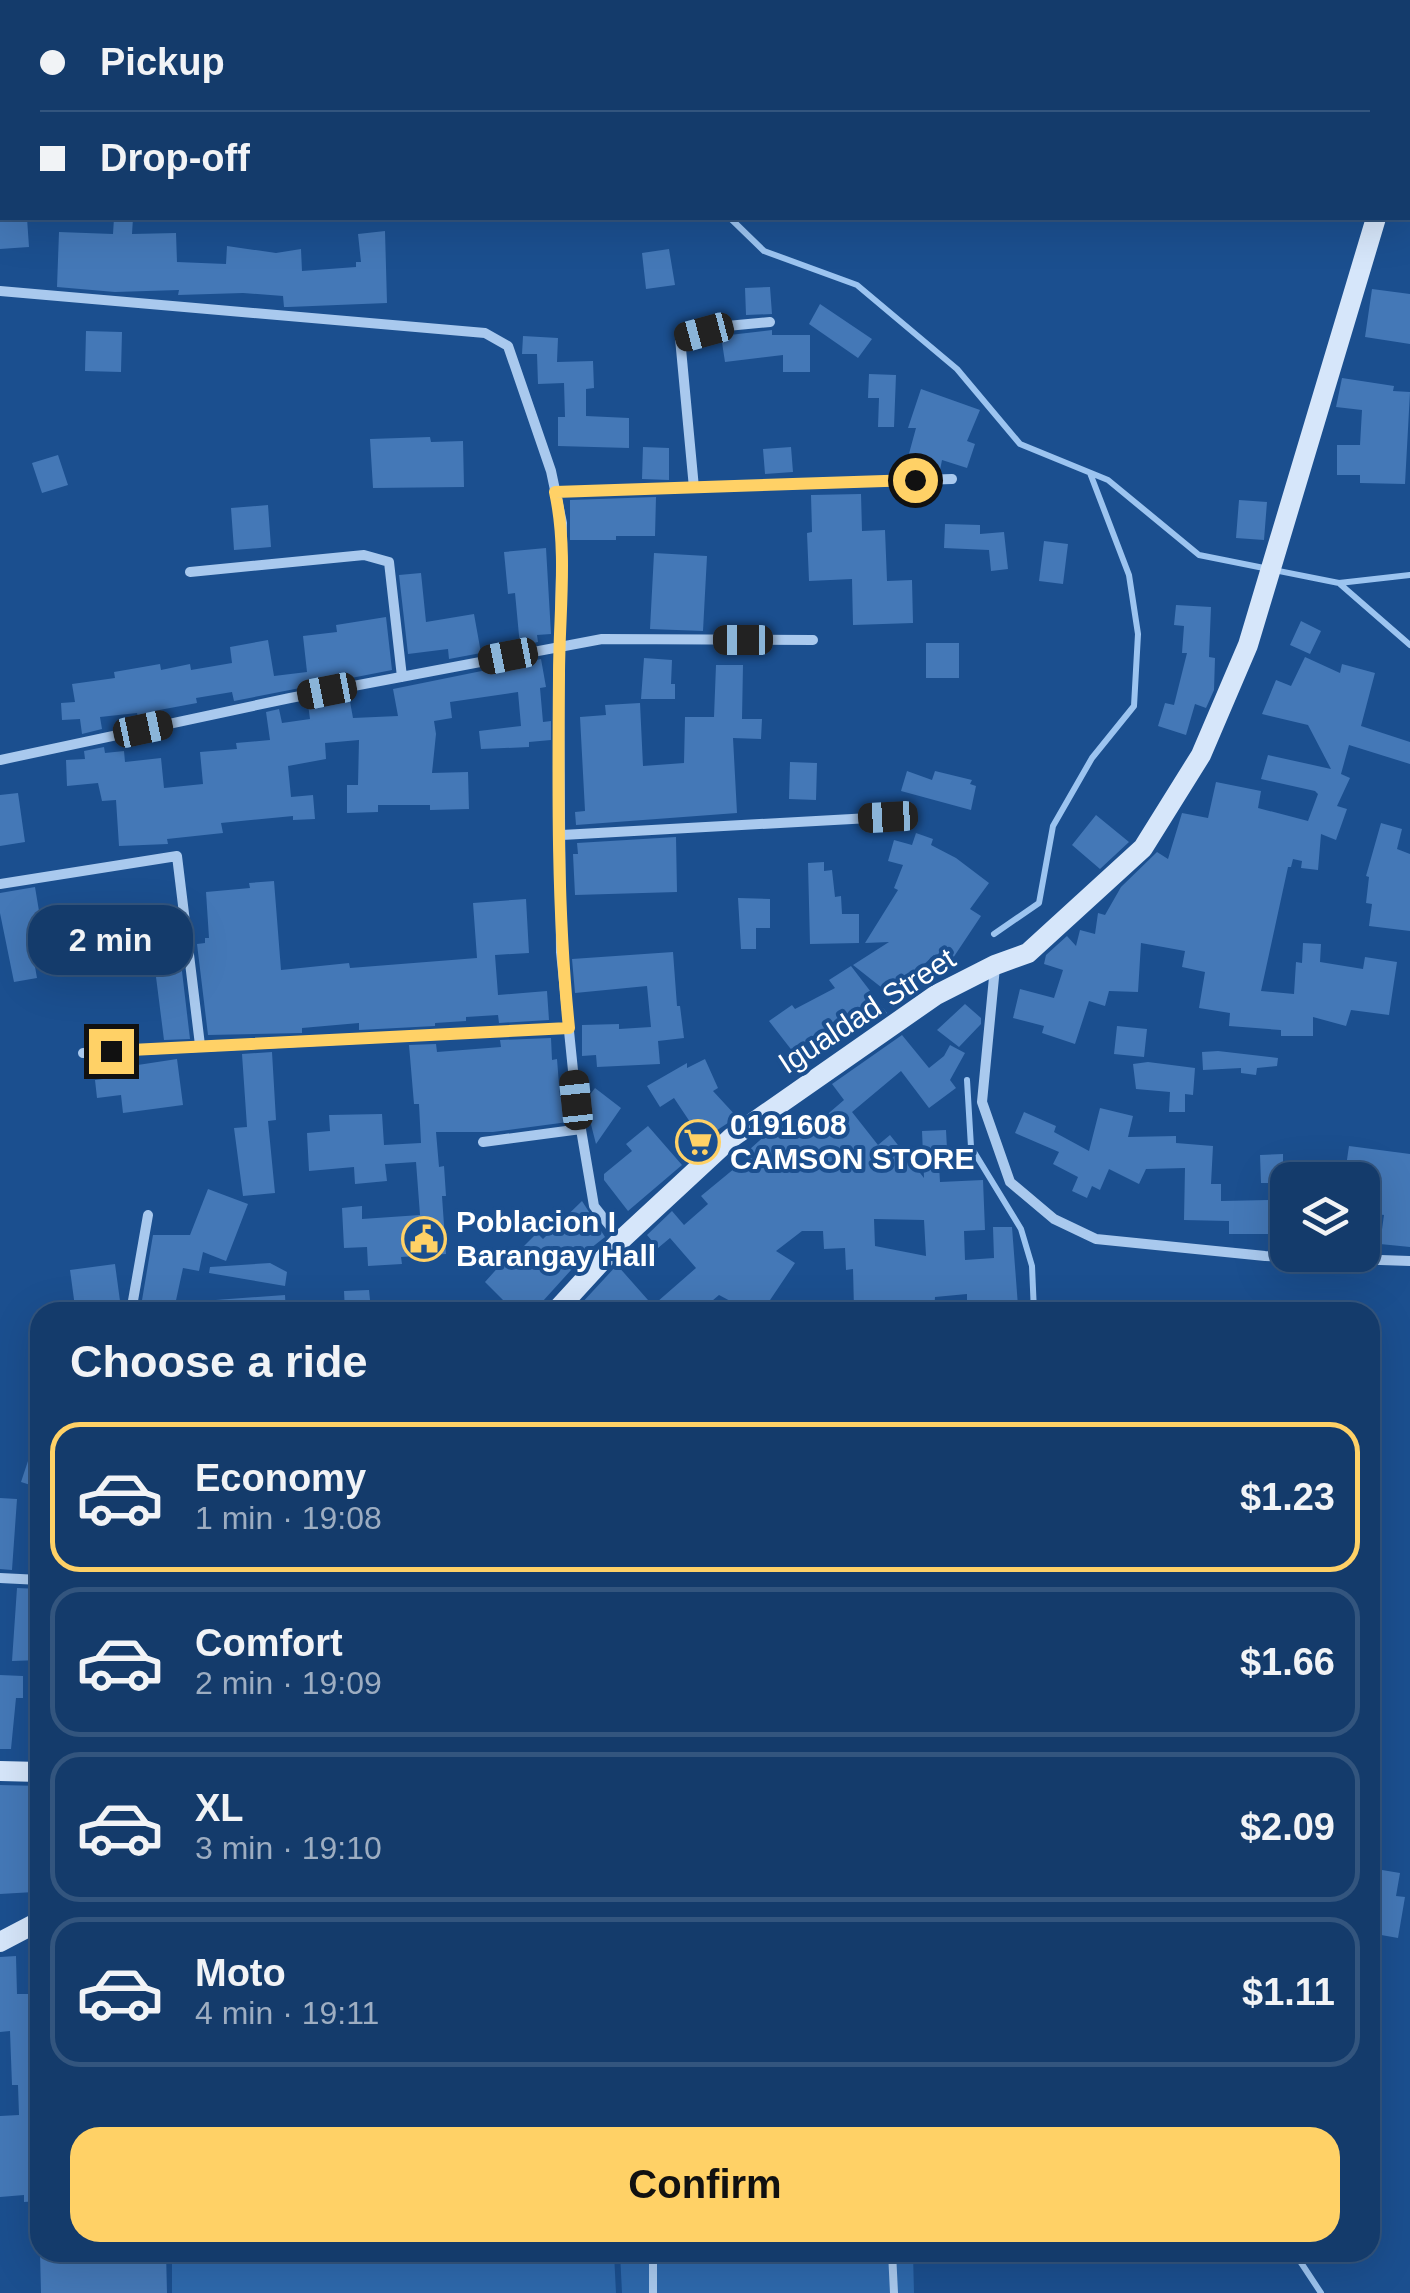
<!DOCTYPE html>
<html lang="en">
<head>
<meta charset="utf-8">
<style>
  body { margin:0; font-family:Arial,sans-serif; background:#214673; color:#f1f3f6; height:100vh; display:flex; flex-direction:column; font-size:38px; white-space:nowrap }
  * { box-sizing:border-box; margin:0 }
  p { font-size:32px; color:#9dadc1 }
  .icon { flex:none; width:55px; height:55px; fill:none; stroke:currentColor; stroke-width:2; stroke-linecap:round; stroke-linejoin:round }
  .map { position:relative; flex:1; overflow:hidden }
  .side { position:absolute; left:30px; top:1302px; width:1350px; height:960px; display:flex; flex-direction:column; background:#143b6b; border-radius:30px; box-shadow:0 10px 40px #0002,0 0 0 2px #33557e }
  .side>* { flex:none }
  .banner { position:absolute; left:0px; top:0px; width:1410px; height:220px; box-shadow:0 10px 40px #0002,0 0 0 2px #33557e; display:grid; align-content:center; height:220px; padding:0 40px; background:#143b6b }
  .buttons { position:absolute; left:1270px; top:1162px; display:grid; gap:20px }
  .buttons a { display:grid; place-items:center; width:110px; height:110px; border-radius:20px; background:#143b6b; box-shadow:0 10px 40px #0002,0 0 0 2px #33557e; font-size:50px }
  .end { position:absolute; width:45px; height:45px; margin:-22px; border:12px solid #ffd166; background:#111; box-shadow:0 0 0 5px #111 }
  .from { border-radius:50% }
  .bubble { position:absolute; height:70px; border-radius:30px; background:#143b6b; box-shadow:0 10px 40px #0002,0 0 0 2px #33557e; font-size:32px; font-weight:800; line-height:70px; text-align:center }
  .car { position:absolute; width:30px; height:60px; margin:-30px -15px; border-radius:12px; box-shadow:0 0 8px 2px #0007; background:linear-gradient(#222 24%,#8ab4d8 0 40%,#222 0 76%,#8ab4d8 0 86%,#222 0) }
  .banner b { display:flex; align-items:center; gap:35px; height:95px; font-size:38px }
  .banner b+b { border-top:2px solid #33557e }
  .banner i { width:25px; height:25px; background:#f1f3f6 }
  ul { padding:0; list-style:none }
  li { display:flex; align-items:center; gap:30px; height:150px; margin:0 20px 15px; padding:0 20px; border:5px solid #33557e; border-radius:30px }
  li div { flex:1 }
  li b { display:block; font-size:38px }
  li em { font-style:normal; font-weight:800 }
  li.on { border-color:#ffd166 }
  li>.icon { width:90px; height:90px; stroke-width:1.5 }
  h2 { padding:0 40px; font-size:45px; line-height:120px }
  .action { display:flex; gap:20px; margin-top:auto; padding:20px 40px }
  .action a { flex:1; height:115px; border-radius:30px; background:#ffd166; color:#111; font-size:40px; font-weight:800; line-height:115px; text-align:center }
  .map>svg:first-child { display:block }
</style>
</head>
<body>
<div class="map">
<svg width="1410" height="2293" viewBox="0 0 1410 2293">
  <rect width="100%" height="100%" fill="#1b4f8f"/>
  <path fill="#2e69ad" d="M172,2253h442l2,40h-444z
    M620,2253h293l1,40h-292z"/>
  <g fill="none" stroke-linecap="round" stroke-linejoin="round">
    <path stroke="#9cc4f0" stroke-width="6" d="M250,2l1,-2
      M730,218l34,33 93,34 100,84 63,75 88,36 91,75 140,28 71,-8
      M1340,584l70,61
      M994,934l45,-31 14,-77 39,-68 42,-52 4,-72 -9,-59 -39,-102
      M967,1080l4,67 50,82 11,37 2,46
      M1294,2252l27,41"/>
  </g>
  <path fill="#4478b7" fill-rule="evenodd" d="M0,218h27l2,29 -29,2z
    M114,218h19l-1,16 44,-1 1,29 49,2 1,-18 49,7 25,-4 1,22 54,-4v-5h5l-3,-28 27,-3 2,72 -99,4h-4l-1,-11 -40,-3 -65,2 1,-5 -64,2 -58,-5 2,-55 54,2z
    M669,249l6,36 -29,4 -4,-36z
    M770,287l2,27 -26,1 -1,-27z
    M1372,289l38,5v50l-45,-7z
    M820,304l52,35 -14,19 -49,-34z
    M772,330v5h38v37h-27v-17l-58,7 -4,-26z
    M86,331l36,1 -1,40 -36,-1z
    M523,336l35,2 -1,24 36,-1 1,27 -8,1v27l43,2v30l-71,-2v-29h7l-1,-34 -26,1 -1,-30h-15z
    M869,374l27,1 -2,52h-16l1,-29h-11z
    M1342,378l52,8 -1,5 17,1 -5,92 -45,-1v-8h-23v-30h23l2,-35 -26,-3z
    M921,389l59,21 -13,31 8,3 -8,24 -25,-8 -2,10 -33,-9 9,-33h-8z
    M430,437l1,5 32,-1 1,46 -91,1 -3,-49z
    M643,447l26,1v32l-27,-1z
    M791,447l2,25 -28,2 -2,-25z
    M58,455l10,30 -26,8 -10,-30z
    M861,494l1,37 23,-1 2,51 25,-1 1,43 -60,2 -1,-46 -43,2 -2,-48 5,-1 -1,-37z
    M656,497l-1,39h-39v4h-46v-40z
    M1239,500l28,2 -3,38 -28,-2z
    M268,505l3,42 -37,3 -3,-42z
    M945,524l35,1v9l24,-2 4,37 -17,2 -2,-21 -45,-2z
    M1044,541l24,3 -5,40 -24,-3z
    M546,548l5,86 -14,1 1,7 -18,4 -5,-53 -7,1 -4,-42z
    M654,553l53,3 -4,75 -53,-2z
    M421,573l5,49 48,-8 7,39 -32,6 -1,-10 -40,5 -9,-79z
    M1176,605l35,2 -2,50 6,1 -1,32 -8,18 -11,-4 -9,31 -28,-9 7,-23 9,2 13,-52h-5l2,-27 -10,-1z
    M386,617l6,53 -158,31 -2,-9 -36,6 1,5 -43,8 2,7 -17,3 -2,-8 -37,4 2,12 -20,5 -2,-15 -18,1 -1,-17 14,-1 -3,-18 43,-6 -1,-6 46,-8 1,6 29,-6 1,6 41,-7 -2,-16 38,-7 6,36 33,-4 -4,-36 34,-4 -1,-7z
    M1301,621l20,10 -11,23 -20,-9z
    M926,643h33v35h-33z
    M1305,657l35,16 2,-9 33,9 -14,53 49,16v22l-61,-19 -8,29 9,4 -13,28 10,3 -11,31 -15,-6 -3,36 -17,-2 1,-7 -9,-2 -2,8h-3l-27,124 33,3 2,-32 6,1 1,-20 18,1 -1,18 43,7 2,-12 32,5 -8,53 -38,-5 -5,16 -33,-9v19h-32v-6l-52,-4 1,-13 -31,-5 6,-36 -23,-5 3,-16 -44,-8 -3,49 -29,-1 -4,15 -16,-5 -14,43 -33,-11 2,-7 -31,-8 7,-29 34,9 9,-28 -19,-6 2,-9 21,-19 9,10 4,-16 15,4 3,-21 7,2 16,-28 36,-35 11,7 14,-46 26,5 8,-36 45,9 -3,17 50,13 10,-27 -3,-3 -54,-12 7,-24 63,14 -23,-44 -46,-11 14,-34 15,6z
    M644,658l28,2 -1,24h4v15h-34z
    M541,659l5,28 -6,1 3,34 8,-1v19l-22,2v5l-48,2 -2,-18 42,-5 -3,-34 -68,10 2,16 -18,3 2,13 -4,39 36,-1 1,37 -39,1v-5h-52v7l-31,1v-28h11l1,-45 -34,3 1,16 -38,7 3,31 22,-2 2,24 -22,1v-4l-72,7 2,10 -56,6 1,5 -49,2 -3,-46 -14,1 -4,-18 -31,3 -1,-26 19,-1 -1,-8 20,-4 1,6 19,-2 1,11 36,-4 3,30 39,-4 -3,-32 37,-3 -1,-6 34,-3 -4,-28 13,-3 3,14 28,-4 -2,-15 41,-8 4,22 45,-2 -5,-27z
    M716,665h27l-1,54h20l-1,20 -28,-1 4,75 -161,12 -1,-13 10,-1 -5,-94 26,-2 -1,-10 35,-2 3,63 41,-3 1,-46h29z
    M790,762l27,1 -1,37 -27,-1z
    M907,771l25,9 3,-9 37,9 -2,4 6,2 -5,24 -70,-19z
    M18,793l7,49 -25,4v-51z
    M1096,815l33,27 -29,27 -28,-24z
    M1381,823l21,6 -5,20 13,5v77l-41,-5 3,-22 -6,-1 3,-26 -3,-1z
    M916,833l17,6 -2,6 25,13 33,25 -19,26 11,7 -32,48 -15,-9 -43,40 -38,-30 36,-23 -24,1 33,-53 -4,-2 9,-23 -15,-4 6,-21 18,5z
    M676,837l1,55 -102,3 -2,-41h5l-1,-11z
    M824,862v9l8,-1 3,27 6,-1 1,18h17v29l-49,1 -2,-81z
    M274,881l7,89 68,-7 1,5 127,-10 -4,-55 53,-4 3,54 -34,2 3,40 49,-4 2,29 -50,3 -1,-8 -32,2v4l-31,2v3l-76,4v-7l-57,5v5l-94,2 -11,-91 8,-1v-5h4l-3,-46 44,-4 -1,-5z
    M35,887l9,54 -13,3 6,34 -23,4 -14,-69v-20z
    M738,898l32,1v29h-14v21h-15z
    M162,936l1,12 16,-2 11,93 -26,1 -9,-71 -20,3 -4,-32z
    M673,952l4,54h3l4,32 -26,3 2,23 -63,3 -1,-12 -14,1v-31l37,-1v5l32,-2 -4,-41 -72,7 -3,-34z
    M851,966l36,47 -83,53 -35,-45 23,-16 3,4 40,-21 -6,-8z
    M965,1004l16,14v6l-22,23 -22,-17z
    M1117,1026l30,3 -3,28 -30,-3z
    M902,1035l27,33 15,-12 6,-11 15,8 -15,27 6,8 -27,20 -28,-37 -49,41 26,33 12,-10 34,43 -2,-47 24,-1 1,19h-9l2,33 43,-2 2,50 -21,1 1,29 29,-2 -1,-31h19l6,79h-4v6h-47v-18l-32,3 -1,15h-18l1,-12 -40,1 1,11 -24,-3 -1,-40 -7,1 -1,-22 -21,1 -1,-18h-21l-26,20 19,12 -33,49h-11l-32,-17 -20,17h-34l-8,-10 39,-34 -26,-30 -12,10 -11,-13 25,-24 12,14 24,-21 -7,-8 51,-42 -3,-4 37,-33 15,20 43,-37 -12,-16zM874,1219l50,1 2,36 -51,-10z
    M551,1038l1,22 5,-1 3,38 6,-1 2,26 -75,10h-57l3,35 5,-1 2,30h-4l4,58 -45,3 1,7 -34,2 -1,-19 -23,1 -2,-40 20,-2v13l58,-4 -4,-53 -31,2 2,17 -32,3 -1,-17 -45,4 -2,-38 23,-2 -1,-16 53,-1 2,31 37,-2 -2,-39h-5l-5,-59 27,-1 1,8 64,-5 -1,-7z
    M1218,1051l60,7 -1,8 -20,2 -1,7 -15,-2v-5l-38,2 -1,-18z
    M272,1052l4,68 -8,1 7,72 -32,3 -9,-68 13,-1 -5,-73z
    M177,1059l6,46 -60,8 -2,-18 -24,3 -2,-18 24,-3 -1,-9z
    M705,1059l13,29 -5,3 24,26 -35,23 -28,-42 -14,9 -13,-21 40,-23v5z
    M1148,1062l47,6 -2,27 -8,-1v18h-16l1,-20 -34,-3 -3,-25z
    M595,1088l26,20 -25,36 -11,-43z
    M1100,1108l33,8 -5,21 48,-1v7l37,3 -2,38h10v17l48,-1v34h-40v-13l-45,-1 1,-52 -39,1 -7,15 -30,-15 -9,21 -8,-4 -5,12 -15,-7 6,-14 -25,-13 6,-12 -44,-19 9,-21 32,14 -2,6 35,19z
    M648,1126l34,39 -54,46 -24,-31v-6l28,-23 -6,-7z
    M1349,1146l61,8v93l-30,-3 4,-29 -22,-3v-32h-18z
    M1283,1154v29h-22l-1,-28z
    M208,1189l40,15 -22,57 -23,-9 -4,19 -16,-3 -8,37 -8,-2v9h-27l13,-77h37z
    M582,1201l23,36 -14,11 -58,64h-41l11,-12 -18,-18 26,-29 3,3 23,-23 6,6z
    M270,1263l17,9 -2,14 -76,-13 1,-6z
    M115,1264l5,37 -45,6 -5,-37z
    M617,1265l31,35 -14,12h-22l-10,-12 -15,12 -7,-7z
    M369,1290l2,20 -26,2 -1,-21z
    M285,1295l1,17h-84v-11z
    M37,1434h3v54l-19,-6z
    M0,1498l17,1 -5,71 -12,-1z
    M17,1588l23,1v71l-28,1z
    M0,1675l23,1v22h-7l-5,51h-11z
    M0,1785l40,1v92l-7,-6 1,20 -34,2z
    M1370,1868l30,5 -4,23 9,1 -7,41 -28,-5z
    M16,1956l1,38h23v207l-16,1v-7l-24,2v-81l19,-1 -1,-30h-6l-2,-54 -10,1v-75z
    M40,2252h126l1,41h-126z"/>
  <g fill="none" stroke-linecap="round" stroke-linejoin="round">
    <path stroke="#a9c9ee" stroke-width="8" d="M892,2252l2,41
      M653,2293v-41"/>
    <path stroke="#a9c9ee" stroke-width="10" d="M0,291l485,42 23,13 43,125 11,52 -3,156 2,273 15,148 18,106 27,34
      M694,488l-14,-150 47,-12 43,-4
      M555,492l397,-13
      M190,572l174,-17 25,7 13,115
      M0,760l290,-62 312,-59 211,1
      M562,835l326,-18
      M0,884l177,-28 23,189
      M995,967l-13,135 28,80 44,37 42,20 169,17 145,5
      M83,1053l486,-25
      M483,1142l98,-13
      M131,1312l17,-97
      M0,1578l40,2"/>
    <path stroke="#d6e6fa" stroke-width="20" d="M1408,113l2,-10
      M555,1312l66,-72 110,-102 205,-143 59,-30 33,-12 115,-105 58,-93 47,-110 128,-427
      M0,1771l40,1
      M0,1942l40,-21"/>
  </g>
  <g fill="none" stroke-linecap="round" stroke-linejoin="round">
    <path stroke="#ffd166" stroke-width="12" d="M111,1051l458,-23c-12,-117 -11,-236 -10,-353 0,-61 9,-124 -4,-183l360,-12"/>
  </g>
  <defs>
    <g id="supermarket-ring" transform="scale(2.25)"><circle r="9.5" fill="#1b4f8f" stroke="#ffd166" stroke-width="1.5"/><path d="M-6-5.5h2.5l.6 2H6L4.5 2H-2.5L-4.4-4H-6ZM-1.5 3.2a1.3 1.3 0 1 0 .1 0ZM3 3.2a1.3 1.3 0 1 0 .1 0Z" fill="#ffd166"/></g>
    <g id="civic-ring" transform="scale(2.25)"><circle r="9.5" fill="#1b4f8f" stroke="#ffd166" stroke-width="1.5"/><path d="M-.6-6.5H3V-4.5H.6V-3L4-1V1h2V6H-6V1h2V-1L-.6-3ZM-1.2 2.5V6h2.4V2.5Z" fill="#ffd166"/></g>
  </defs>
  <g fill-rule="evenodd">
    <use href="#supermarket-ring" x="698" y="1142"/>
    <use href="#civic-ring" x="424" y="1239"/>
  </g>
  <g text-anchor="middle" stroke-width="8" stroke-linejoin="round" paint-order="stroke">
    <g font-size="30" fill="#fff" stroke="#1b4f8f">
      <text transform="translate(867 1011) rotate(-33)" y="10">Igualdad Street</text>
    </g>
    <g font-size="30" font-weight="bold" fill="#fff" stroke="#1b4f8f" text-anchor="start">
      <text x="730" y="1135">0191608<tspan x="730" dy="34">CAMSON STORE</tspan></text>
      <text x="456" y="1232">Poblacion I<tspan x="456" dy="34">Barangay Hall</tspan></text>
    </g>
  </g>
</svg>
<div class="buttons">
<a><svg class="icon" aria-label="layers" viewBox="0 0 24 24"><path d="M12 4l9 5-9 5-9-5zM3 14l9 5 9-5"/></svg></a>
</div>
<i class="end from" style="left:915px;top:480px"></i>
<i class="end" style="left:111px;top:1051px"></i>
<div class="bubble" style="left:28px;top:905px;width:165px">2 min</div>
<i class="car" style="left:704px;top:332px;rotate:255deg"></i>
<i class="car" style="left:743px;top:640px;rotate:270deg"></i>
<i class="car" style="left:508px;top:656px;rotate:259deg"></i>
<i class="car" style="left:327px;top:691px;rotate:259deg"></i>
<i class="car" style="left:143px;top:729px;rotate:78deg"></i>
<i class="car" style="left:888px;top:817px;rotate:267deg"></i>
<i class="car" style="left:576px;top:1100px;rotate:354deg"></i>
<div class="banner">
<b><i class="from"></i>Pickup</b>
<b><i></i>Drop-off</b>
</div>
<section class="side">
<h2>Choose a ride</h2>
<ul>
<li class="on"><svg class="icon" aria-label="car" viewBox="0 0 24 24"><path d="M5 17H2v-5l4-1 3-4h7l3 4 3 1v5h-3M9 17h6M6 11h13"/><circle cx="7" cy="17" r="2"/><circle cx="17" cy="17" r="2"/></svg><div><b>Economy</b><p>1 min · 19:08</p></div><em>$1.23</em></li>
<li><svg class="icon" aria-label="car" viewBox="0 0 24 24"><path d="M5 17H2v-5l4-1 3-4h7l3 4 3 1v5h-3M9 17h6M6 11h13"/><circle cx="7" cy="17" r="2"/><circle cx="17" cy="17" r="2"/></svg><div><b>Comfort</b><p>2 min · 19:09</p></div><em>$1.66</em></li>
<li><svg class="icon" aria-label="car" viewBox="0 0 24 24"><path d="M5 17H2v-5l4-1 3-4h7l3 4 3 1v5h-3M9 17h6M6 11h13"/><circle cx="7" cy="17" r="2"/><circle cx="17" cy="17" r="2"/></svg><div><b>XL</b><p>3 min · 19:10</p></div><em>$2.09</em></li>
<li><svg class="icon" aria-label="car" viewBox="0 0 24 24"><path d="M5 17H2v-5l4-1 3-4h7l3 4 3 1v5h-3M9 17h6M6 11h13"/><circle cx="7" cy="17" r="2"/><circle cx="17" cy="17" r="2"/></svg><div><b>Moto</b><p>4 min · 19:11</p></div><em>$1.11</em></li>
</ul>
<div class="action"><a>Confirm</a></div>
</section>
</div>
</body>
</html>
